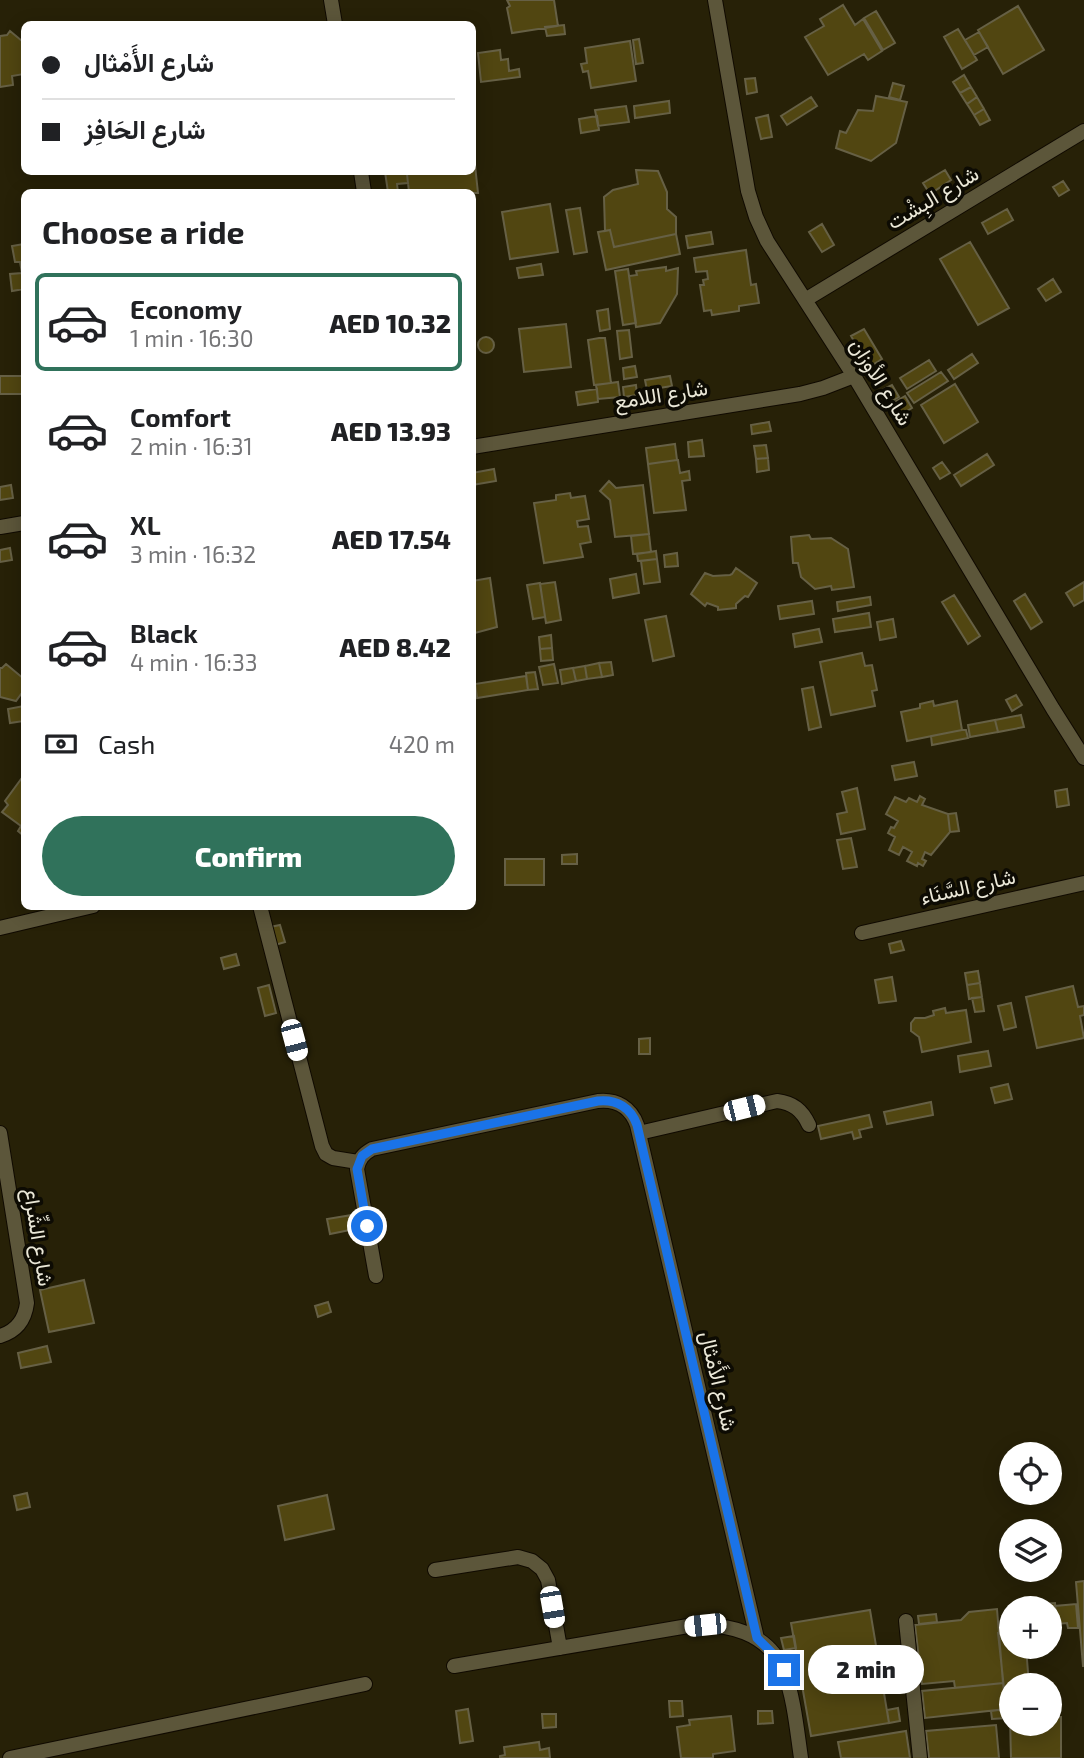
<!DOCTYPE html>
<html lang="en">
<head>
<meta charset="utf-8">
<style>
  body { margin:0; font-family:"Exo 2",Vazirmatn,sans-serif; background:#f2f2f2; color:#202124; height:100vh; display:flex; flex-direction:column; font-size:26px; white-space:nowrap }
  * { box-sizing:border-box; margin:0 }
  p { font-size:23px; color:#757577 }
  .icon { flex:none; width:38px; height:38px; fill:none; stroke:currentColor; stroke-width:2; stroke-linecap:round; stroke-linejoin:round }
  .map { position:relative; flex:1; overflow:hidden }
  .details { position:absolute; left:21px; top:189px; width:455px; height:721px; display:flex; flex-direction:column; background:#fff; border-radius:10px; box-shadow:0 4px 18px #0003 }
  .details>* { flex:none }
  .top-card { position:absolute; left:21px; top:21px; width:455px; height:154px; border-radius:10px; box-shadow:0 4px 18px #0003; display:grid; align-content:center; height:154px; padding:0 21px; background:#fff }
  .buttons { position:absolute; left:999px; top:1442px; display:grid; gap:14px }
  .buttons a { display:grid; place-items:center; width:63px; height:63px; border-radius:50%; background:#fff; box-shadow:0 4px 18px #0003; font-size:35px }
  .end { position:absolute; width:32px; height:32px; margin:-16px; border:9px solid #1a73e8; background:#fff; box-shadow:0 0 0 4px #fff }
  .from { border-radius:50% }
  .bubble { position:absolute; height:49px; border-radius:24px; background:#fff; box-shadow:0 4px 18px #0003; font-size:23px; font-weight:800; line-height:49px; text-align:center }
  .car { position:absolute; width:21px; height:42px; margin:-21px -10px; border-radius:9px; box-shadow:0 0 5px 2px #0007; background:linear-gradient(#fff 24%,#345 0 40%,#fff 0 76%,#345 0 86%,#fff 0) }
  .top-card b { display:flex; align-items:center; gap:24px; height:66px; font-size:26px }
  .top-card b+b { border-top:2px solid #e0e0e0 }
  .top-card i { width:18px; height:18px; background:#202124 }
  ul { padding:0; list-style:none }
  li { display:flex; align-items:center; gap:21px; height:98px; margin:0 14px 10px; padding:0 7px; border:4px solid transparent; border-radius:10px }
  li div { flex:1 }
  li b { display:block; font-size:26px }
  li em { font-style:normal; font-weight:800 }
  li.active { border-color:#30725b }
  li>.icon { width:63px; height:63px; stroke-width:1.5 }
  h2 { padding:0 21px; font-size:32px; line-height:84px }
  .pay { display:flex; align-items:center; gap:18px; height:77px; padding:0 21px; font-size:26px }
  .pay p { margin-inline-start:auto }
  .button { display:flex; gap:14px; margin-top:auto; padding:14px 21px }
  .button a { flex:1; height:80px; border-radius:42px; background:#30725b; color:#fff; font-size:28px; font-weight:800; line-height:80px; text-align:center }
  .map>svg:first-child { display:block }
</style>
</head>
<body>
<div class="map">
<svg width="1084" height="1758" viewBox="0 0 1084 1758">
  <rect width="100%" height="100%" fill="#272107"/>
  <path fill="#514611" stroke="#666045" stroke-width="2" d="M507,0h47l4,26 -46,7 -5,-25 3,-2z
    M843,5l12,20 8,-6 19,32 -14,9 -4,-6 -36,21 -23,-38 19,-11 -4,-7z
    M1018,6l26,44 -41,24 -25,-44z
    M876,11l19,32 -12,7 -19,-32z
    M564,25l1,9 -18,2 -2,-9z
    M958,29l19,31 -15,9 -18,-32z
    M10,31l12,10 2,33 -12,2 1,9 -13,2v-51l7,-1z
    M979,32l9,15 -14,8 -9,-15z
    M639,39l4,24 -7,1 -3,-24z
    M630,41l6,40 -45,7 -3,-17 -5,1 -2,-8 6,-1 -2,-15z
    M500,50l1,10 7,-1 1,12 10,-2 1,8 -39,5 -3,-29z
    M964,75l7,12 -11,6 -7,-11z
    M755,78l2,14 -10,2 -2,-15z
    M893,83l11,3 -4,14 -11,-3z
    M971,87l6,10 -10,7 -7,-11z
    M876,96l31,6 -11,41 -25,18 -35,-13 4,-17 6,2 12,-23 15,1z
    M811,97l6,9 -30,19 -6,-9z
    M977,97l7,12 -10,6 -7,-11z
    M669,101l1,12 -35,5 -1,-12z
    M626,106l3,16 -31,4 -3,-16z
    M984,109l6,11 -10,5 -6,-10z
    M768,115l4,22 -11,2 -5,-21z
    M597,116l2,14 -18,3 -2,-14z
    M475,165l3,28 -69,-1 -2,-18 22,-2h43v-6z
    M636,170l22,1 9,21v17l9,8v17l-62,13 -4,-17 -5,1 -1,-34 9,-7 25,-6z
    M945,170l6,10 -21,14 -7,-11z
    M385,172h44l-22,2 1,9 -11,1 1,8h-10z
    M1063,181l6,9 -10,6 -6,-9z
    M550,204l8,48 -48,7 -8,-47z
    M580,208l7,44 -13,2 -8,-44z
    M1007,209l6,11 -25,14 -6,-11z
    M822,224l12,21 -12,7 -13,-20z
    M610,230l4,17 62,-13 4,20 -74,16 -8,-38z
    M711,232l2,12 -25,4 -2,-12z
    M970,242l39,66 -31,17 -38,-66z
    M24,244v46v-1l-12,2 -2,-17 12,-1 -2,-11h-5l-3,-16z
    M746,250l5,35 5,-1 3,19 -20,3v5l-27,4 -1,-5 -7,1 -4,-26h4l-1,-5 5,-1 -1,-8 -11,1 -2,-14z
    M541,264l2,11 -24,3 -2,-10z
    M666,267v4l12,-3 -1,26 -17,29 -24,4 -7,-51 8,-1 -1,-4z
    M628,269l8,54 -13,2 -8,-54z
    M1053,279l8,13 -15,9 -8,-12z
    M608,309l2,20 -10,2 -3,-20z
    M566,324l5,43 -47,5 -5,-43z
    M864,329l18,30 -13,8 -18,-31z
    M629,330l3,27 -12,2 -3,-28z
    M478 345a8 8 0 1 1 16 0a8 8 0 1 1-16 0Z
    M599,338h6l6,45 -17,2 -6,-45z
    M972,354l6,9 -24,16 -6,-9z
    M929,360l7,11 -29,18 -7,-11z
    M635,366l2,11 -13,2 -1,-11z
    M941,372l7,9 -34,22 -7,-10z
    M0,376h22v18h-22z
    M670,376l2,10 -25,4 -2,-10z
    M618,382l2,15 -22,2 -2,-14z
    M955,384l23,38 -34,21 -23,-38z
    M636,385l1,10 -13,2 -1,-10z
    M892,385l7,12 -7,4 -8,-12z
    M597,389l1,13 -20,3 -2,-13z
    M905,396l7,12 -11,7 -8,-12z
    M769,422l2,9 -19,3 -1,-9z
    M702,440l2,16 -15,1 -1,-15z
    M675,444l2,16 -29,4 -2,-16z
    M766,445l2,13 -12,1 -2,-13z
    M987,454l7,11 -33,21 -7,-11z
    M768,458l1,12 -12,2 -1,-13z
    M677,460h1l2,13 9,-2 1,9 -8,1 4,29 -32,3 -6,-49z
    M942,462l8,11 -10,6 -7,-11z
    M494,469l2,12 -24,4v-12z
    M609,481l7,7 27,-3 6,49 -34,3 -5,-37 -10,-9z
    M11,485l2,13 -13,2v-13z
    M570,493l1,5 14,-2 4,23 -12,2 1,6 10,-1 3,16 -11,2 3,13 -39,6 -10,-60 22,-3v-5z
    M649,534l2,18 -18,2 -2,-18z
    M809,535l2,4 20,-1 17,11 6,38 -22,3 -1,-4 -16,3 -14,-12 -3,-14h-5l-2,-26z
    M10,548l2,12 -12,2v-12z
    M656,551l1,8 -19,2 -1,-7z
    M677,553l1,13 -13,1 -1,-12z
    M657,559l3,23 -16,2 -3,-23z
    M736,568l21,15 -9,14 -3,-1 -9,8v4l-18,2v-3l-11,-4 -2,3 -14,-12 14,-21 8,3 17,-1 2,-1z
    M636,574l3,19 -26,5 -3,-19z
    M490,578l7,49 -22,6 -3,-1v-51z
    M555,582l6,38 -15,3 -6,-39z
    M1084,582v18l-10,6 -8,-13z
    M540,583l5,34 -12,2 -6,-34z
    M1025,594l17,28 -11,7 -17,-28z
    M954,595l26,41 -12,8 -26,-42z
    M870,597l1,8 -33,6 -1,-9z
    M812,601l2,13 -34,5 -2,-13z
    M869,613l2,14 -36,5 -2,-13z
    M666,616l8,40 -21,5 -8,-41z
    M893,619l3,18 -16,3 -3,-18z
    M819,629l3,13 -27,5 -2,-13z
    M551,635l1,13 -12,1 -1,-12z
    M552,648l1,12 -12,1 -1,-12z
    M862,653l3,13 7,-1 5,25 -5,1 3,15 -44,9 -11,-53z
    M611,662l2,13 -11,2 -3,-14z
    M599,663l3,14 -15,2 -2,-13z
    M6,664l18,15v11l-8,11 -16,-4v-29h2z
    M554,664l4,19 -15,2 -4,-18z
    M585,666l2,13 -11,2 -3,-13z
    M573,668l3,13 -14,3 -2,-14z
    M535,672l3,17 -10,1 -2,-17z
    M526,676l2,14 -51,8 -2,-14z
    M813,687l8,40 -12,3 -7,-41z
    M1016,695l6,10 -10,6 -6,-11z
    M933,701l1,5 23,-5 5,29 -55,11 -6,-29 19,-4v-4z
    M24,706v15l-14,2 -2,-14z
    M1021,715l3,12 -26,5 -3,-12z
    M995,720l3,12 -28,5 -2,-12z
    M962,730h4l2,8 -36,7 -1,-9z
    M914,762l3,14 -22,4 -3,-14z
    M24,775v-1v62l-6,-5 3,-5 -19,-14 6,-7 -3,-4z
    M857,788l8,41 -24,5 -4,-20 10,-2 -5,-20z
    M1067,789l2,16 -12,2 -2,-16z
    M920,796l5,3 -3,6 26,9 2,18 -19,23 -6,-3 -3,7 4,2 -3,5 -5,-3 -1,3 -10,-5 5,-9 -9,-5 -4,8 -10,-5 6,-13 -7,-4 3,-6 3,1 4,-7 -12,-7 9,-17 11,5 3,-4 8,4z
    M956,813l3,18 -9,1 -2,-18z
    M851,838l6,29 -14,2 -6,-29z
    M577,854v10h-15v-9z
    M505,859h39v26h-39z
    M280,925l5,17 -10,3 -5,-18z
    M901,941l3,9 -13,3 -2,-9z
    M236,954l3,11 -15,4 -3,-11z
    M978,971l2,12 -13,2 -2,-12z
    M892,977l4,24 -17,2 -4,-23z
    M980,983l2,14 -13,2 -2,-14z
    M269,985l7,28 -11,3 -7,-28z
    M1073,986l5,21 6,-1v9l-4,1 4,22 -47,10 -11,-51z
    M982,997l2,14 -9,1 -3,-14z
    M1011,1003l5,24 -12,3 -6,-24z
    M945,1008l1,5 20,-3 5,32 -49,10 -3,-15 -8,-6v-8l4,-5h10l9,-3 -1,-4z
    M650,1038v16h-11v-15z
    M988,1051l3,15 -31,6 -2,-16z
    M1008,1084l4,15 -17,4 -4,-15z
    M931,1102l2,13 -46,9 -3,-12z
    M869,1115l3,12 -13,3 2,7 -7,2 -2,-7 -31,7 -3,-13z
    M352,1215l3,14 -25,5 -3,-15z
    M84,1280l10,43 -45,9 -9,-42z
    M328,1302l3,10 -13,5 -3,-11z
    M47,1346l4,16 -30,6 -3,-15z
    M27,1493l3,14 -13,3 -3,-14z
    M327,1495l7,34 -49,11 -7,-34z
    M1084,1581v85h-1l-7,-84z
    M1055,1603l2,26 -7,1v-22h-24v-3z
    M1076,1604l2,24h-10l-1,-5 -10,1 -2,-18z
    M997,1609l6,74 -48,5 -1,-7 -32,3 -7,-59 46,-5 8,-8z
    M870,1610l19,113 -78,13 -20,-113z
    M936,1614l1,8 -18,2 -1,-8z
    M1012,1632v15h14l3,38h-17v3h-8l-6,-55z
    M794,1636l2,12 -12,2 -3,-12z
    M893,1673l3,13 -13,2 -2,-13z
    M1003,1683l3,26 -81,9 -3,-27z
    M669,1701h13l1,15 -13,1z
    M898,1708l2,13 -11,2 -2,-13z
    M468,1709l5,32 -13,2 -4,-32z
    M1006,1709l1,9 -15,1 -1,-8z
    M758,1711h14l1,12 -15,1z
    M542,1714h14v13l-13,1z
    M731,1716l4,35 -22,3v4h-32l-4,-31 13,-2 -1,-5z
    M1061,1717v41h-50l-1,-40h2v6h38v-6z
    M996,1725l3,33h-70l-3,-27z
    M906,1731l4,27h-69l-3,-16z
    M539,1742l1,8 9,-2 1,10h-50v-2l5,-1 -1,-8z"/>
  <g fill="none" stroke-linecap="round" stroke-linejoin="round">
    <g stroke="#100a00" stroke-width="16">
      <path id="street" d="M331,0l4,24
        M715,0l33,191 8,26 11,24 87,135 199,333 31,49
        M361,172l3,20
        M805,300l279,-169
        M472,447l328,-53 23,-6 31,-12
        M0,527l24,-4
        M260,906l62,240 4,8 7,4 25,4
        M0,928l93,-22
        M862,933l222,-50
        M0,1133l27,170c-2,16 -10,28 -27,33
        M639,1133l138,-32c16,2 25,9 32,24
        M376,1276l-19,-107c2,-10 6,-15 15,-20l226,-48c19,-2 33,7 39,24l120,513
        M435,1570l83,-13 14,4 10,8 6,11 12,68
        M906,1621l14,137
        M454,1666l234,-40c38,-4 81,6 96,46 10,25 13,59 17,86
        M10,1758l355,-74"/>
    </g>
    <use href="#street" stroke="#5c563a" stroke-width="14"/>
  </g>
  <g fill="none" stroke-linecap="round" stroke-linejoin="round">
    <path stroke="#1a73e8" stroke-width="9" d="M367,1226l-10,-57 5,-13 10,-7 226,-48c19,-2 33,7 39,24l120,513 19,19 8,13"/>
  </g>
  <g text-anchor="middle" stroke-width="7" stroke-linejoin="round" paint-order="stroke">
    <g font-size="21" fill="#ebe8d8" stroke="#0d0b03">
      <text transform="translate(933 198) rotate(-31)" y="7">شارع البِشْت</text>
      <text transform="translate(881 382) rotate(58)" y="7">شارع الأوزان</text>
      <text transform="translate(661 395) rotate(-9)" y="7">شارع اللامع</text>
      <text transform="translate(968 887) rotate(-13)" y="7">شارع السَّنَاء</text>
      <text transform="translate(38 1237) rotate(81)" y="7">شارع الشِّراع</text>
      <text transform="translate(718 1381) rotate(77)" y="7">شارع الأَمْثال</text>
    </g>
  </g>
</svg>
<div class="buttons">
<a><svg class="icon" aria-label="locate" viewBox="0 0 24 24"><circle cx="12" cy="12" r="6"/><path d="M12 2v4M12 18v4M2 12h4M18 12h4"/></svg></a>
<a><svg class="icon" aria-label="layers" viewBox="0 0 24 24"><path d="M12 4l9 5-9 5-9-5zM3 14l9 5 9-5"/></svg></a>
<a>+</a>
<a>−</a>
</div>
<i class="end from" style="left:367px;top:1226px"></i>
<i class="end" style="left:784px;top:1670px"></i>
<div class="bubble" style="left:808px;top:1645px;width:116px">2 min</div>
<i class="car" style="left:294px;top:1040px;rotate:165deg"></i>
<i class="car" style="left:744px;top:1108px;rotate:76deg"></i>
<i class="car" style="left:552px;top:1607px;rotate:170deg"></i>
<i class="car" style="left:705px;top:1625px;rotate:264deg"></i>
<div class="top-card">
<b><i class="from"></i>شارع الأَمْثال</b>
<b><i></i>شارع الحَافِز</b>
</div>
<section class="details">
<h2>Choose a ride</h2>
<ul>
<li class="active"><svg class="icon" aria-label="car" viewBox="0 0 24 24"><path d="M5 17H2v-5l4-1 3-4h7l3 4 3 1v5h-3M9 17h6M6 11h13"/><circle cx="7" cy="17" r="2"/><circle cx="17" cy="17" r="2"/></svg><div><b>Economy</b><p>1 min · 16:30</p></div><em>AED 10.32</em></li>
<li><svg class="icon" aria-label="car" viewBox="0 0 24 24"><path d="M5 17H2v-5l4-1 3-4h7l3 4 3 1v5h-3M9 17h6M6 11h13"/><circle cx="7" cy="17" r="2"/><circle cx="17" cy="17" r="2"/></svg><div><b>Comfort</b><p>2 min · 16:31</p></div><em>AED 13.93</em></li>
<li><svg class="icon" aria-label="car" viewBox="0 0 24 24"><path d="M5 17H2v-5l4-1 3-4h7l3 4 3 1v5h-3M9 17h6M6 11h13"/><circle cx="7" cy="17" r="2"/><circle cx="17" cy="17" r="2"/></svg><div><b>XL</b><p>3 min · 16:32</p></div><em>AED 17.54</em></li>
<li><svg class="icon" aria-label="car" viewBox="0 0 24 24"><path d="M5 17H2v-5l4-1 3-4h7l3 4 3 1v5h-3M9 17h6M6 11h13"/><circle cx="7" cy="17" r="2"/><circle cx="17" cy="17" r="2"/></svg><div><b>Black</b><p>4 min · 16:33</p></div><em>AED 8.42</em></li>
</ul>
<div class="pay"><svg class="icon" aria-label="cash" viewBox="0 0 24 24"><path d="M3 7h18v10H3z"/><circle cx="12" cy="12" r="2"/></svg>Cash<p>420 m</p></div>
<div class="button"><a>Confirm</a></div>
</section>
</div>
</body>
</html>
